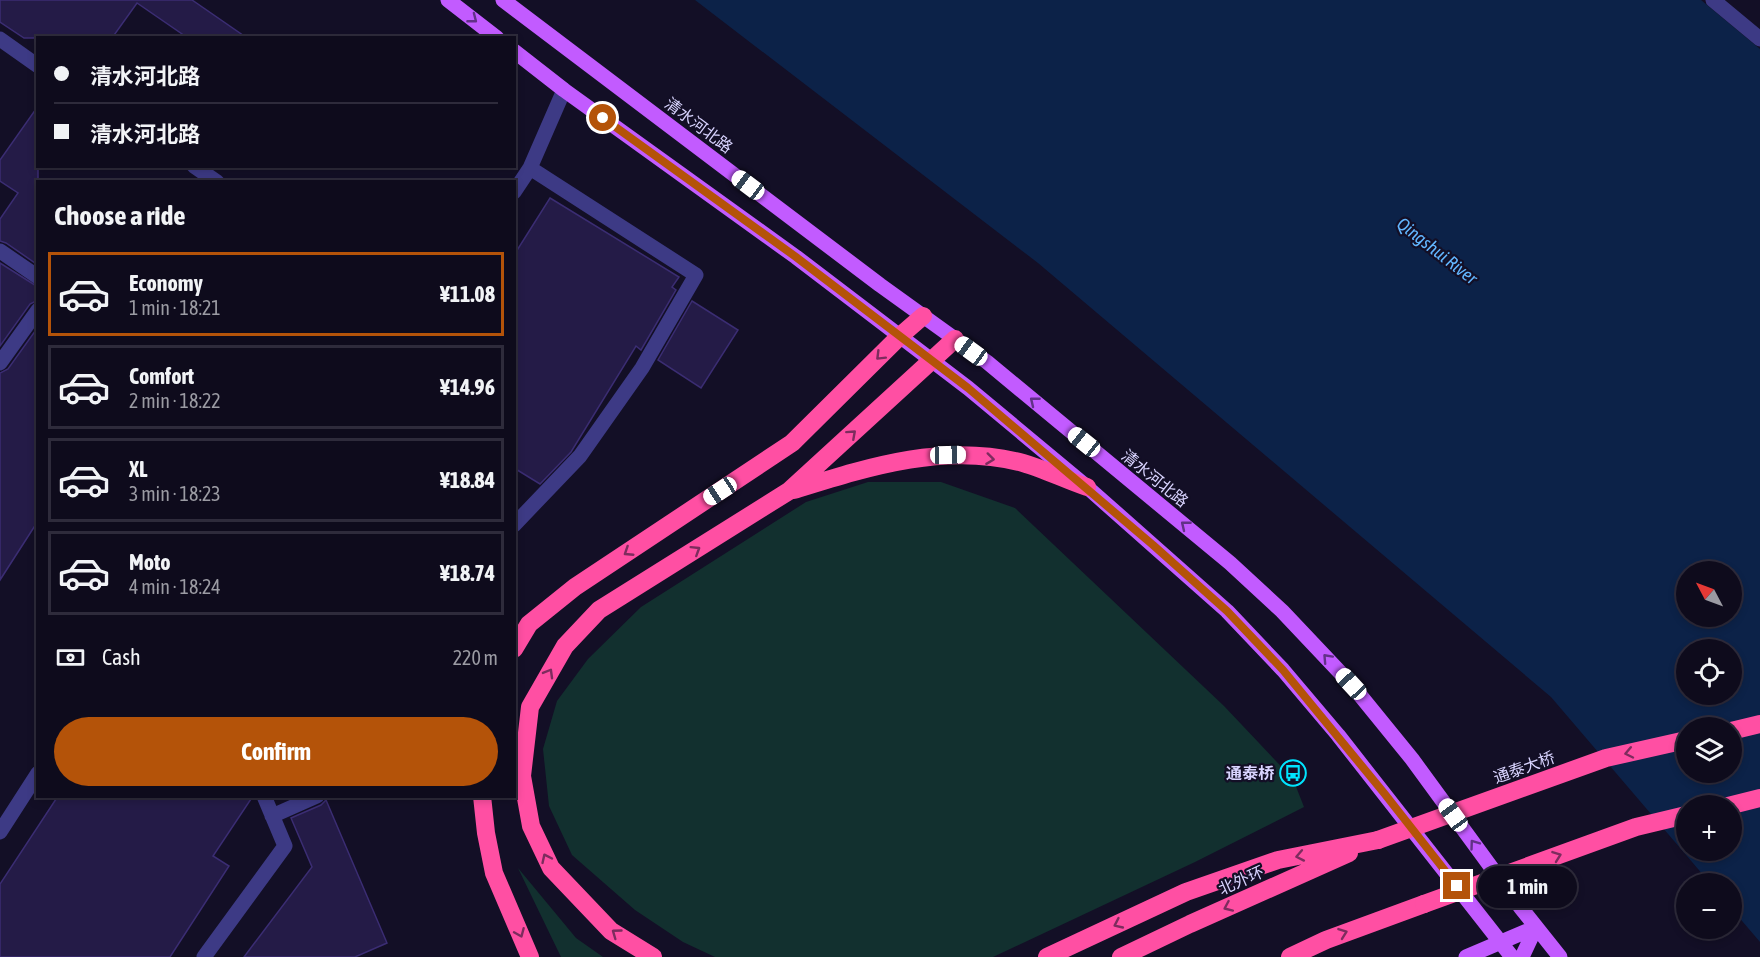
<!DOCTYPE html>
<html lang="en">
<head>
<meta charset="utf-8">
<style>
  body { margin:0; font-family:"Asap Condensed","Noto Sans SC",sans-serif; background:#1c1929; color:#f1f3f6; height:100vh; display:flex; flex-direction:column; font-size:22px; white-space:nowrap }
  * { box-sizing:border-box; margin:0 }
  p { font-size:20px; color:#9b9ba3 }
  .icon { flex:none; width:33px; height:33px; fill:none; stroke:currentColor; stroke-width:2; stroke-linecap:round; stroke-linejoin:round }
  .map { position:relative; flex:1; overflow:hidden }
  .side { position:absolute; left:36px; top:180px; width:480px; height:618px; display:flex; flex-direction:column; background:#0e0b1c; border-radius:0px; box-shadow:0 3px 9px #0003,0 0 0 2px #2e2b3b }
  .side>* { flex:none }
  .guide { position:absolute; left:36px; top:36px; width:480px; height:132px; border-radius:0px; box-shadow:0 3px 9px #0003,0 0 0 2px #2e2b3b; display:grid; align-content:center; height:132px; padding:0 18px; background:#0e0b1c }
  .needle { width:39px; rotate:311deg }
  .buttons { position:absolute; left:1676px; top:561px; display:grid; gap:12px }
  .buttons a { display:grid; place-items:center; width:66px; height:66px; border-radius:50%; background:#0e0b1c; box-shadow:0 3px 9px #0003,0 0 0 2px #2e2b3b; font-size:30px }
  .end { position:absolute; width:27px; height:27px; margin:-14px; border:8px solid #b45309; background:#fff; box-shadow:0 0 0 3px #fff }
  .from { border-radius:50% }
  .bubble { position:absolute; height:42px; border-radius:21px; background:#0e0b1c; box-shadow:0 3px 9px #0003,0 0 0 2px #2e2b3b; font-size:20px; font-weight:700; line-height:42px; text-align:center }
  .car { position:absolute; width:18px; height:36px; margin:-18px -9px; border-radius:8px; box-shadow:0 0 4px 2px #0007; background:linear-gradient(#fff 24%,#345 0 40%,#fff 0 76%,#345 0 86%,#fff 0) }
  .guide b { display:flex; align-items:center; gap:21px; height:57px; font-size:22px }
  .guide b+b { border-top:2px solid #2e2b3b }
  .guide i { width:15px; height:15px; background:#f1f3f6 }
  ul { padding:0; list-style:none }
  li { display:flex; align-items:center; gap:18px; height:84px; margin:0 12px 9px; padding:0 6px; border:3px solid #2e2b3b; border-radius:0px }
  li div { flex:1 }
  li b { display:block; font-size:22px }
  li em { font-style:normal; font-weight:700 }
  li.active { border-color:#b45309 }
  li>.icon { width:54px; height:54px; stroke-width:1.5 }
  h2 { padding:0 18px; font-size:27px; line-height:72px }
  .pay { display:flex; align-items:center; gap:15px; height:66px; padding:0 18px; font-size:22px }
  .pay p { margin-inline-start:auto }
  .action { display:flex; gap:12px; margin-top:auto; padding:12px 18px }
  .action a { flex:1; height:69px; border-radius:36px; background:#b45309; color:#fff; font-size:24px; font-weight:700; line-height:69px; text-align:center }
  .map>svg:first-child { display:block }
</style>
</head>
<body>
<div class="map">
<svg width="1760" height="957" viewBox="0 0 1760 957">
  <rect width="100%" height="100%" fill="#130f26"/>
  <path fill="#12302f" d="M868,482h73l74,26 209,198 69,73 11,28 -109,55 -202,95h-278l-32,-15 -48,-32 -63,-55 -23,-49 -6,-57 14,-48 31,-42 53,-52 165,-105z
    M518,868l58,70 27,19h-42z"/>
  <path fill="#0c2248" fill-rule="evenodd" d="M695,0h1006l59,49v893l-29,-34v-24l-21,-1 -159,-186 -513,-434zM1686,572h45v44h-45zM1686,650h45v44h-45zM1686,728h45v44h-45zM1686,806h45v44h-45z"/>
  <path fill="#241b47" stroke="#3b2d73" stroke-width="1.5" d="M0,0h192l55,38h-59l-51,-35 -25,35h-88l-24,-16z
    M38,106v159l-32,-22 -6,-2v-22l18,-26 -18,-12v-21z
    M550,198l129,79 -7,10 4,3 -35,60 -5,-4 -65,106 -31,32 -26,-16v-213z
    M0,263l38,24v13l-8,4 -30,42z
    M692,301l46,29 -37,58 -43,-28z
    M38,327v194l-38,59v-207l8,-4z
    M58,796h195l-40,60 16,10 -59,91h-170v-73z
    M326,800l61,143 -32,14h-111l68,-90 -21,-49 30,-13z"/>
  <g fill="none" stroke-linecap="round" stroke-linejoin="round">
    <path stroke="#3d3a85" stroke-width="15" d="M1713,0l47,39
      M0,39l38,27
      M194,166l23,16
      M514,192l16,-24 34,-78
      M0,251l38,26
      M0,363l38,-53
      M514,525l66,-69 62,-88 54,-93 -166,-107
      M272,816l45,-20
      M0,832l38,-59
      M204,957l81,-111 -21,-50"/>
    <path stroke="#c25bff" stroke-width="15" d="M448,0l49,38
      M503,0l377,285 107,77 243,201 52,48 69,73 61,75 109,149 39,49
      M514,51l50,39 232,167 172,131 119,99 140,124 56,59 55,65 174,222
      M1466,957l70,-30
      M1522,957l14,-30"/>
    <path stroke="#ff4fa3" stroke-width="18" d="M794,490c74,-23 151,-48 229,-27 21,6 43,17 64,24
      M514,649l15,-25 46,-37 217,-144 108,-107 23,-20
      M1731,731l29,-7
      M482,796l4,37 8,40 36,84
      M1728,806l32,-8
      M653,957l-42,-26 -60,-63 -20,-42 -9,-50 8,-69 35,-61 34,-36 190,-119 166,-152
      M1047,957l139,-65 92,-32 100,-20
      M1121,957l69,-33 159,-71
      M1290,957l36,-17 98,-36"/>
    <path stroke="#ff4fa3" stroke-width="18" d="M1378,840l228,-82 80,-18
      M1424,904l212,-77 50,-12"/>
  </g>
  <defs><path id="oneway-chevron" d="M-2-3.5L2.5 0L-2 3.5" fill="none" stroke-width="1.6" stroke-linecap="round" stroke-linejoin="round" transform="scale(1.5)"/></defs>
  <g stroke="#623188">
    <use href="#oneway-chevron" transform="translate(473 19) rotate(38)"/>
    <use href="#oneway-chevron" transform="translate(1034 401) rotate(-141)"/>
    <use href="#oneway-chevron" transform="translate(1185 525) rotate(-141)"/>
    <use href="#oneway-chevron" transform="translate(1327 658) rotate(-133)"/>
    <use href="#oneway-chevron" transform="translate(1474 844) rotate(-126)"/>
  </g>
  <g stroke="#7d2c5e">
    <use href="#oneway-chevron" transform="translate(880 356) rotate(135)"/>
    <use href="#oneway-chevron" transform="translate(852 434) rotate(-42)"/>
    <use href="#oneway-chevron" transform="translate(990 459) rotate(7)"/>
    <use href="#oneway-chevron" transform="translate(696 550) rotate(-32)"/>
    <use href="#oneway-chevron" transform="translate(628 552) rotate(147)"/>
    <use href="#oneway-chevron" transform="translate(549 673) rotate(-60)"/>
    <use href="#oneway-chevron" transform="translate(1629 753) rotate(168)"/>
    <use href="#oneway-chevron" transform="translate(1300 856) rotate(169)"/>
    <use href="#oneway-chevron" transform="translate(1557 856) rotate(-20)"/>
    <use href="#oneway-chevron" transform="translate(546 858) rotate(-115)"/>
    <use href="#oneway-chevron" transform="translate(1228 907) rotate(156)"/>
    <use href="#oneway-chevron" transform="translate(1118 924) rotate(155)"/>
    <use href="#oneway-chevron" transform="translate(520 933) rotate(67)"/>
    <use href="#oneway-chevron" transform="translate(616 933) rotate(-144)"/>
    <use href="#oneway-chevron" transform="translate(1343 933) rotate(-20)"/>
  </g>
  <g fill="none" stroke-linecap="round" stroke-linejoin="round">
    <path stroke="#b45309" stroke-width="8" d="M603,118l193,139 172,131 185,157 74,66 56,59 101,123 73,93"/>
  </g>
  <defs>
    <g id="bus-ring" transform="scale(1.35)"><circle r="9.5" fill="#130f26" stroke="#00e5ff" stroke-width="1.5"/><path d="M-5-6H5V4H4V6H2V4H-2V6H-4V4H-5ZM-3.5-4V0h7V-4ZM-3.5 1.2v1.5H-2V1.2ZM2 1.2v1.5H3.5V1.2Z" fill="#00e5ff"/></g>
  </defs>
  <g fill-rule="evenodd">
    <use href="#bus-ring" x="1293" y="773"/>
  </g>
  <g text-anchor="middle" stroke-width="4.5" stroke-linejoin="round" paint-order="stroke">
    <g font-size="16" fill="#d9d4ff" stroke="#130f26">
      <text transform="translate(699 125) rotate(37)" y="6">清水河北路</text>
      <text transform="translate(1155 478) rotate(39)" y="6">清水河北路</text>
      <text transform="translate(1524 767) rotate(-20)" y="6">通泰大桥</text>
      <text transform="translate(1241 880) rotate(-24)" y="6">北外环</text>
    </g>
    <g font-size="16" font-weight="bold" fill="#d9d4ff" stroke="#130f26" text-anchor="end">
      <text x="1274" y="779">通泰桥</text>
    </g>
    <g font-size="18" font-style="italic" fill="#62b6ff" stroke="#130f26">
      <text transform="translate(1437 251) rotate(38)" y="6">Qingshui River</text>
    </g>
  </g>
</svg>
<div class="buttons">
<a><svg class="needle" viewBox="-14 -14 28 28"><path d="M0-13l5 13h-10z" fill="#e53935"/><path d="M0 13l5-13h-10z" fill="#9b9ba3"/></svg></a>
<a><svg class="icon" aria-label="locate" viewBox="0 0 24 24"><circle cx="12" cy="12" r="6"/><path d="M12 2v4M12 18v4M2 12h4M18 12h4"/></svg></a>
<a><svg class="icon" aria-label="layers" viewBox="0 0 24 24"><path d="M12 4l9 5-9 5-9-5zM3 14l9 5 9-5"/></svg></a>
<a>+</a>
<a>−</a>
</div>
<i class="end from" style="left:603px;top:118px"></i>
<i class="end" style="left:1457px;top:886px"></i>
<div class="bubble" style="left:1478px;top:866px;width:99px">1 min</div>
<i class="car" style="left:748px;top:185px;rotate:307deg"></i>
<i class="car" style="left:971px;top:351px;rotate:306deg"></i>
<i class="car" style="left:1084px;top:442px;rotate:309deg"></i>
<i class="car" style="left:948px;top:455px;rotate:89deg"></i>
<i class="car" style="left:720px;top:491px;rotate:237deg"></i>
<i class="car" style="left:1351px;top:684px;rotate:317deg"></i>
<i class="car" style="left:1453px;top:815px;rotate:324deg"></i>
<div class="guide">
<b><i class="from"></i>清水河北路</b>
<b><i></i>清水河北路</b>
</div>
<section class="side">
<h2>Choose a ride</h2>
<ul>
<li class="active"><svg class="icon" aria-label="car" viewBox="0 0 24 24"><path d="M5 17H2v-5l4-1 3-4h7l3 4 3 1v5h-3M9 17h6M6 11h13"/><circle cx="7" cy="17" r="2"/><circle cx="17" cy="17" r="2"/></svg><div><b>Economy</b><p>1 min · 18:21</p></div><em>¥11.08</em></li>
<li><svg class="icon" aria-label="car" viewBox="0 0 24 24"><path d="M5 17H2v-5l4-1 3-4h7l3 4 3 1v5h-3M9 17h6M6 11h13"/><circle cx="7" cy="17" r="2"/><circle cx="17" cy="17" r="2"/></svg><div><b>Comfort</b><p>2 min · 18:22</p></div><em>¥14.96</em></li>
<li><svg class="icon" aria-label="car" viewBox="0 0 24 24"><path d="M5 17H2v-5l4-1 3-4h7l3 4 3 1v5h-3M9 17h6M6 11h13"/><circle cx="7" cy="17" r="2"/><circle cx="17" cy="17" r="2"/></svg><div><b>XL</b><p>3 min · 18:23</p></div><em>¥18.84</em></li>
<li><svg class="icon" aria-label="car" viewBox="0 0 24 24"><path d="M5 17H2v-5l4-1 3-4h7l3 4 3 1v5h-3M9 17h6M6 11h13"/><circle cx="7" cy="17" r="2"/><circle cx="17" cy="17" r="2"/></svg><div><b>Moto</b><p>4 min · 18:24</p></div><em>¥18.74</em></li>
</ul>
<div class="pay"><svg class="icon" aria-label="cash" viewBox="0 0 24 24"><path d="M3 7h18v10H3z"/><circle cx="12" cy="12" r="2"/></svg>Cash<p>220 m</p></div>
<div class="action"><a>Confirm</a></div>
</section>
</div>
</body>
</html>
